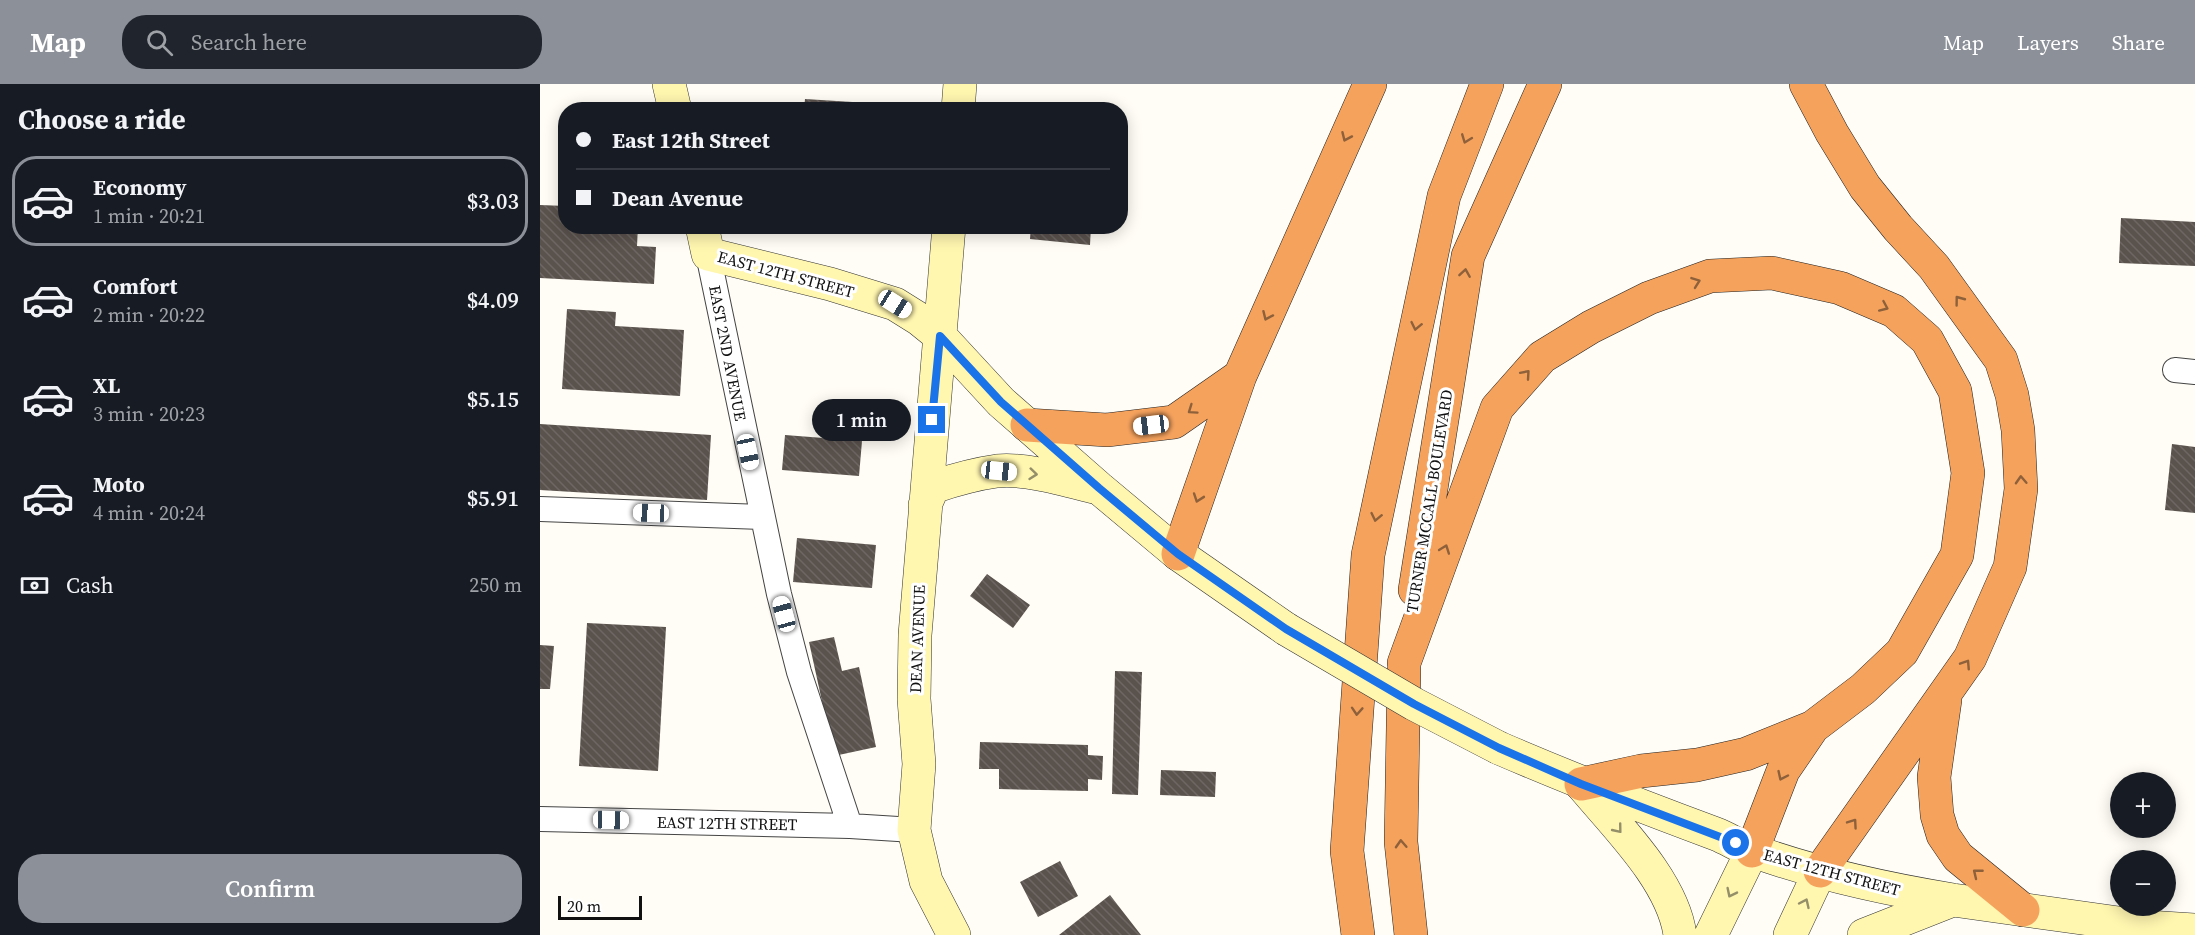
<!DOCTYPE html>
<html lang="en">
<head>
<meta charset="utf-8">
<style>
  body { margin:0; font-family:"Source Serif 4",serif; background:#20242c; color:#f1f3f6; height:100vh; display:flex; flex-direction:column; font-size:22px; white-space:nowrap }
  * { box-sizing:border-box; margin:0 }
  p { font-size:20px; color:#9ea1a6 }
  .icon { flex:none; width:33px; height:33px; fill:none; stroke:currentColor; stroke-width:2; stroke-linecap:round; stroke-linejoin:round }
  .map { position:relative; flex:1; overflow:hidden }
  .panel { display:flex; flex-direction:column; background:#171b24; width:540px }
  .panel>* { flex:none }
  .hud { position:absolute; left:18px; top:18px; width:570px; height:132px; border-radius:24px; box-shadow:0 3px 15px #0003; display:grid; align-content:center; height:132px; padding:0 18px; background:#171b24 }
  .buttons { position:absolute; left:1570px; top:688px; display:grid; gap:12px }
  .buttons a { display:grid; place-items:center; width:66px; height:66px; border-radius:50%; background:#171b24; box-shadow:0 3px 15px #0003; font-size:30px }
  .scale { position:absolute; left:18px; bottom:15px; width:84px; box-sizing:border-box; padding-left:6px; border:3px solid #111; border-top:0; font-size:16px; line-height:21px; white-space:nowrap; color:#111; -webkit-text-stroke:4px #fff; paint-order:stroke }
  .end { position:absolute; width:27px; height:27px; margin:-14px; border:8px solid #1a73e8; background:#fff; box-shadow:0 0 0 3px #fff }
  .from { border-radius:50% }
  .bubble { position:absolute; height:42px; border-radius:21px; background:#171b24; box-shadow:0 3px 15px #0003; font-size:20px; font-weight:600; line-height:42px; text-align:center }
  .car { position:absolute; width:18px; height:36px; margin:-18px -9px; border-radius:8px; box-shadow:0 0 4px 2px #0007; background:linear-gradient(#fff 24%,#345 0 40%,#fff 0 76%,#345 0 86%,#fff 0) }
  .hud b { display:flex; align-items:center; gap:21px; height:57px; font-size:22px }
  .hud b+b { border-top:2px solid #363941 }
  .hud i { width:15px; height:15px; background:#f1f3f6 }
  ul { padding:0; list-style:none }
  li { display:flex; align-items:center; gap:18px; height:90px; margin:0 12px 9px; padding:0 6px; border:3px solid transparent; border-radius:24px }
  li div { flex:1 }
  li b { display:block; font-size:22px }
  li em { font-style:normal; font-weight:600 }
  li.on { border-color:#8c9099 }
  li>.icon { width:54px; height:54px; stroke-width:1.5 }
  h2 { padding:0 18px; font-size:27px; line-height:72px }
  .pay { display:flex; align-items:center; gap:15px; height:66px; padding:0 18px; font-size:22px }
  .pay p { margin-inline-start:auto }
  .button { display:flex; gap:12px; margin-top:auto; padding:12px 18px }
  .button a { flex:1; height:69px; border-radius:24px; background:#8c9099; color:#fff; font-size:24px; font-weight:600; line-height:69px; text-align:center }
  header { display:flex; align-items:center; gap:36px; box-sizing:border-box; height:84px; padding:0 30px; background:#8c9099; color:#fff }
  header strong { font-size:28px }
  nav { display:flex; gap:33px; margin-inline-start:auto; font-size:21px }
  .search { width:420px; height:54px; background:#20242c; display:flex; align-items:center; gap:15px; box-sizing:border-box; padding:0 21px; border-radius:24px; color:#9ea1a6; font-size:22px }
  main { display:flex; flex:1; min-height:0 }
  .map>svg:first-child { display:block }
</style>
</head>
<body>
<header>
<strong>Map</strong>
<div class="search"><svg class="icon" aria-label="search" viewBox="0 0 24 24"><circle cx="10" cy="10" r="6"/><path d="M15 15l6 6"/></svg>Search here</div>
<nav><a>Map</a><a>Layers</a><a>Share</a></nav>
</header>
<main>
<section class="panel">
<h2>Choose a ride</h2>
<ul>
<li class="on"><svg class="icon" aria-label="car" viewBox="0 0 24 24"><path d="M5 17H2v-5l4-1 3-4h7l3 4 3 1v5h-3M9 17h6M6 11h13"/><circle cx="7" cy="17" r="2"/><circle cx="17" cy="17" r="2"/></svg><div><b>Economy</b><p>1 min · 20:21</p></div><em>$3.03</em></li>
<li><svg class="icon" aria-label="car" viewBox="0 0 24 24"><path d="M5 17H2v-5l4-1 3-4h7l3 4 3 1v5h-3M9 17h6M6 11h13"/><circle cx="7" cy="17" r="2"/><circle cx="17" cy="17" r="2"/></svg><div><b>Comfort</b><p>2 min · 20:22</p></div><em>$4.09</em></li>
<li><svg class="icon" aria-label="car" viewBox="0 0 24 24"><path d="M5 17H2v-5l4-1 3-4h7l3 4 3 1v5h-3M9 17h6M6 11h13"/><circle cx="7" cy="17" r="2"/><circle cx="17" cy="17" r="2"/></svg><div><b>XL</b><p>3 min · 20:23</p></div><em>$5.15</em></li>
<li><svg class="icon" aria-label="car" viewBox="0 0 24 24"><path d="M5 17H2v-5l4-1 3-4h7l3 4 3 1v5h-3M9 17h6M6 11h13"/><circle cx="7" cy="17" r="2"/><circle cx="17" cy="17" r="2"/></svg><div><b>Moto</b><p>4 min · 20:24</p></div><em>$5.91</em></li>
</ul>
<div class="pay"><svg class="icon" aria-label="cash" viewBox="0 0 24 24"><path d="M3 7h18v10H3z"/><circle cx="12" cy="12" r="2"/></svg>Cash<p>250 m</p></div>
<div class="button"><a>Confirm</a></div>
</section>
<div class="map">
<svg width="1655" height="851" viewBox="0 0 1655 851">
  <defs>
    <pattern id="building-back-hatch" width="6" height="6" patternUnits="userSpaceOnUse" patternTransform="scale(1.5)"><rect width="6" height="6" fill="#5a524d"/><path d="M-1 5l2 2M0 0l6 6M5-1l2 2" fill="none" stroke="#6d6662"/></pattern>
  </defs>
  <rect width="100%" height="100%" fill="#fffdf5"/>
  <path fill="url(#building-back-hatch)" d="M265,15l79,5 -1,6h-79z
    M0,121l26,1v20h72l-1,20 19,1 -2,37 -114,-6z
    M1581,134l74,4v44l-76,-3z
    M491,142h60l-1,19 -60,-6z
    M27,225l49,3 -1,14 69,4 -4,66 -118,-7z
    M0,340l171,11 -4,65 -167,-10z
    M245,351l77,6 -3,35 -77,-6z
    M1632,360l23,3v66l-30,-3z
    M257,454l79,7 -4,43 -79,-6z
    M447,490l43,31 -17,23 -43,-32z
    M47,539l79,4 -8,144 -79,-5z
    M294,553l8,34 17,-4 17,80 -42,9 -25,-114z
    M0,561l14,1 -4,43h-10z
    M575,587l27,1 -4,123 -26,-1z
    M440,658l108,3v10l15,1 -1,24 -14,-1v12l-89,-2v-20h-20z
    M621,686l55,2 -1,25 -55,-2z
    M520,777l18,35 -40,21 -18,-35z
    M570,811l31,40h-82z"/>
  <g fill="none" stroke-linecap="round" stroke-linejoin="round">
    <g stroke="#444" stroke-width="26">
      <path id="street" d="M168,170l71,340 20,78 51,154
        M1635,286l20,2
        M0,425l222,8
        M0,735l310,7 64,4"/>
    </g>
    <g stroke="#333" stroke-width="34">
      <path id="secondary" d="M129,0l6,26
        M418,26l2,-26
        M162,142l6,28 122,30 65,20 24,15 21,17 61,66 98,86 79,66 108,75
        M409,142l-34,409 -1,64 5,65 -5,66 12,51 28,54
        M385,421l8,-18c21,-7 42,-13 64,-16 29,-3 69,9 97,16
        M959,664c72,31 144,59 217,86 13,5 24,13 37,17 64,23 133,38 200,49l194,27 48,3
        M1042,701c34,41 91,96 98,150
        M1171,851l41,-84
        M1250,851l30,-64
        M1324,851l89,-35"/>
    </g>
    <g stroke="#222" stroke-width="34">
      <path id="highway" d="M1266,0l26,49 33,54 33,41 36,39 67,93 11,35 6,35 3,59 -11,78 -40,91 -150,213
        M487,341l80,5 67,-8 66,-46
        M638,470l62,-178 130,-292
        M875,506l53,-334 77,-172
        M864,579l93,-255 45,-51 49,-30 58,-29 61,-22 62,-3 68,15 54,23 33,29 28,51 13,82 -11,82 -55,97 -39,37 -50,38 -67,27 -49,11 -56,6 -60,13
        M864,586l-3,172 10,93
        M1405,616l-11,77 3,38 6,20 15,22 65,53
        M1212,767l31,-80 30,-44
        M818,851l-11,-84 21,-296 76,-359 43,-112"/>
    </g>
    <use href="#street" stroke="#fff" stroke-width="24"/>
    <use href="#secondary" stroke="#fff6b0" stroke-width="33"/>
    <use href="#highway" stroke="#f5a25d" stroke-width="33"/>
    <g stroke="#333" stroke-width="34" stroke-linecap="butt">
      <path id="secondary-bridge" d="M746,545l128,75 85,44"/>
    </g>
    <use href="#secondary-bridge" stroke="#fff6b0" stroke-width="33"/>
  </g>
  <defs><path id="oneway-chevron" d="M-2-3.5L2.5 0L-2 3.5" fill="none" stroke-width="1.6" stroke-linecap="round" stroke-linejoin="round" transform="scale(1.5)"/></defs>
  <g stroke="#8e613b">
    <use href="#oneway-chevron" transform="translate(806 53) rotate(114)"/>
    <use href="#oneway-chevron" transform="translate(926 55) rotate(111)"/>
    <use href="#oneway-chevron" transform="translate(925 189) rotate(-81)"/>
    <use href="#oneway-chevron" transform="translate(1156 198) rotate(-20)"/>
    <use href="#oneway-chevron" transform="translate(1419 216) rotate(-127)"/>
    <use href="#oneway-chevron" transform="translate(1344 223) rotate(24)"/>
    <use href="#oneway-chevron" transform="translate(727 232) rotate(114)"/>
    <use href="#oneway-chevron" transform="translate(876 242) rotate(102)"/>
    <use href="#oneway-chevron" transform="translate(986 290) rotate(-49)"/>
    <use href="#oneway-chevron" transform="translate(652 326) rotate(145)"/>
    <use href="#oneway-chevron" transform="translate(1481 396) rotate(-93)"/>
    <use href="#oneway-chevron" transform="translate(658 414) rotate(109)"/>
    <use href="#oneway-chevron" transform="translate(836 433) rotate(102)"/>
    <use href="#oneway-chevron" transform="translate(905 465) rotate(-70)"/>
    <use href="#oneway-chevron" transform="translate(1426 580) rotate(-57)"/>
    <use href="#oneway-chevron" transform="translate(817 627) rotate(94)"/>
    <use href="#oneway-chevron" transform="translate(1242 692) rotate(115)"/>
    <use href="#oneway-chevron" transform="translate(1313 739) rotate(-55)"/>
    <use href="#oneway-chevron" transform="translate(861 760) rotate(-93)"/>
    <use href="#oneway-chevron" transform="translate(1437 789) rotate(-141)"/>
  </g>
  <g stroke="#948f68">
    <use href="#oneway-chevron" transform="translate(493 390) rotate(6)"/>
    <use href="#oneway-chevron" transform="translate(1078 745) rotate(51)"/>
    <use href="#oneway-chevron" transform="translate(1191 809) rotate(116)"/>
    <use href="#oneway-chevron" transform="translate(1265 819) rotate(-65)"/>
  </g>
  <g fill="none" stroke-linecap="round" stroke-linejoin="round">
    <path stroke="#1a73e8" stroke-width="8" d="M392,336l8,-84 61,66 98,86 79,66 108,75 128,75 85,44 82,36 155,59"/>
  </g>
  <g text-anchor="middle" stroke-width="6" stroke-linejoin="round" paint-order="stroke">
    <g font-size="16" fill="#111" stroke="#fff">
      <text transform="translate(246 190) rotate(15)" y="6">EAST 12TH STREET</text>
      <text transform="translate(188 269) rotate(79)" y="6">EAST 2ND AVENUE</text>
      <text transform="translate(889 417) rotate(-81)" y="6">TURNER MCCALL BOULEVARD</text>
      <text transform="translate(377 555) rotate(-88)" y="6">DEAN AVENUE</text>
      <text transform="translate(187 739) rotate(1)" y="6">EAST 12TH STREET</text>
      <text transform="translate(1292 788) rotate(15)" y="6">EAST 12TH STREET</text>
    </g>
  </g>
</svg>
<div class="buttons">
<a>+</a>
<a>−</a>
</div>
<div class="scale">20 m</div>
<i class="end from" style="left:1196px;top:759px"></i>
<i class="end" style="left:392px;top:336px"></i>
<div class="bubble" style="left:272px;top:315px;width:99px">1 min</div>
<i class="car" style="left:355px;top:220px;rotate:122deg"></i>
<i class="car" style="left:611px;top:341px;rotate:263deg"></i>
<i class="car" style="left:208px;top:368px;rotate:168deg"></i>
<i class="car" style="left:459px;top:387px;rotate:96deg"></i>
<i class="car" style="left:111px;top:429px;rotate:272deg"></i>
<i class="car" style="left:244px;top:530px;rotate:345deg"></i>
<i class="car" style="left:71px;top:736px;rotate:91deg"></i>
<div class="hud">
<b><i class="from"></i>East 12th Street</b>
<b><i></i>Dean Avenue</b>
</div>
</div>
</main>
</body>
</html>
